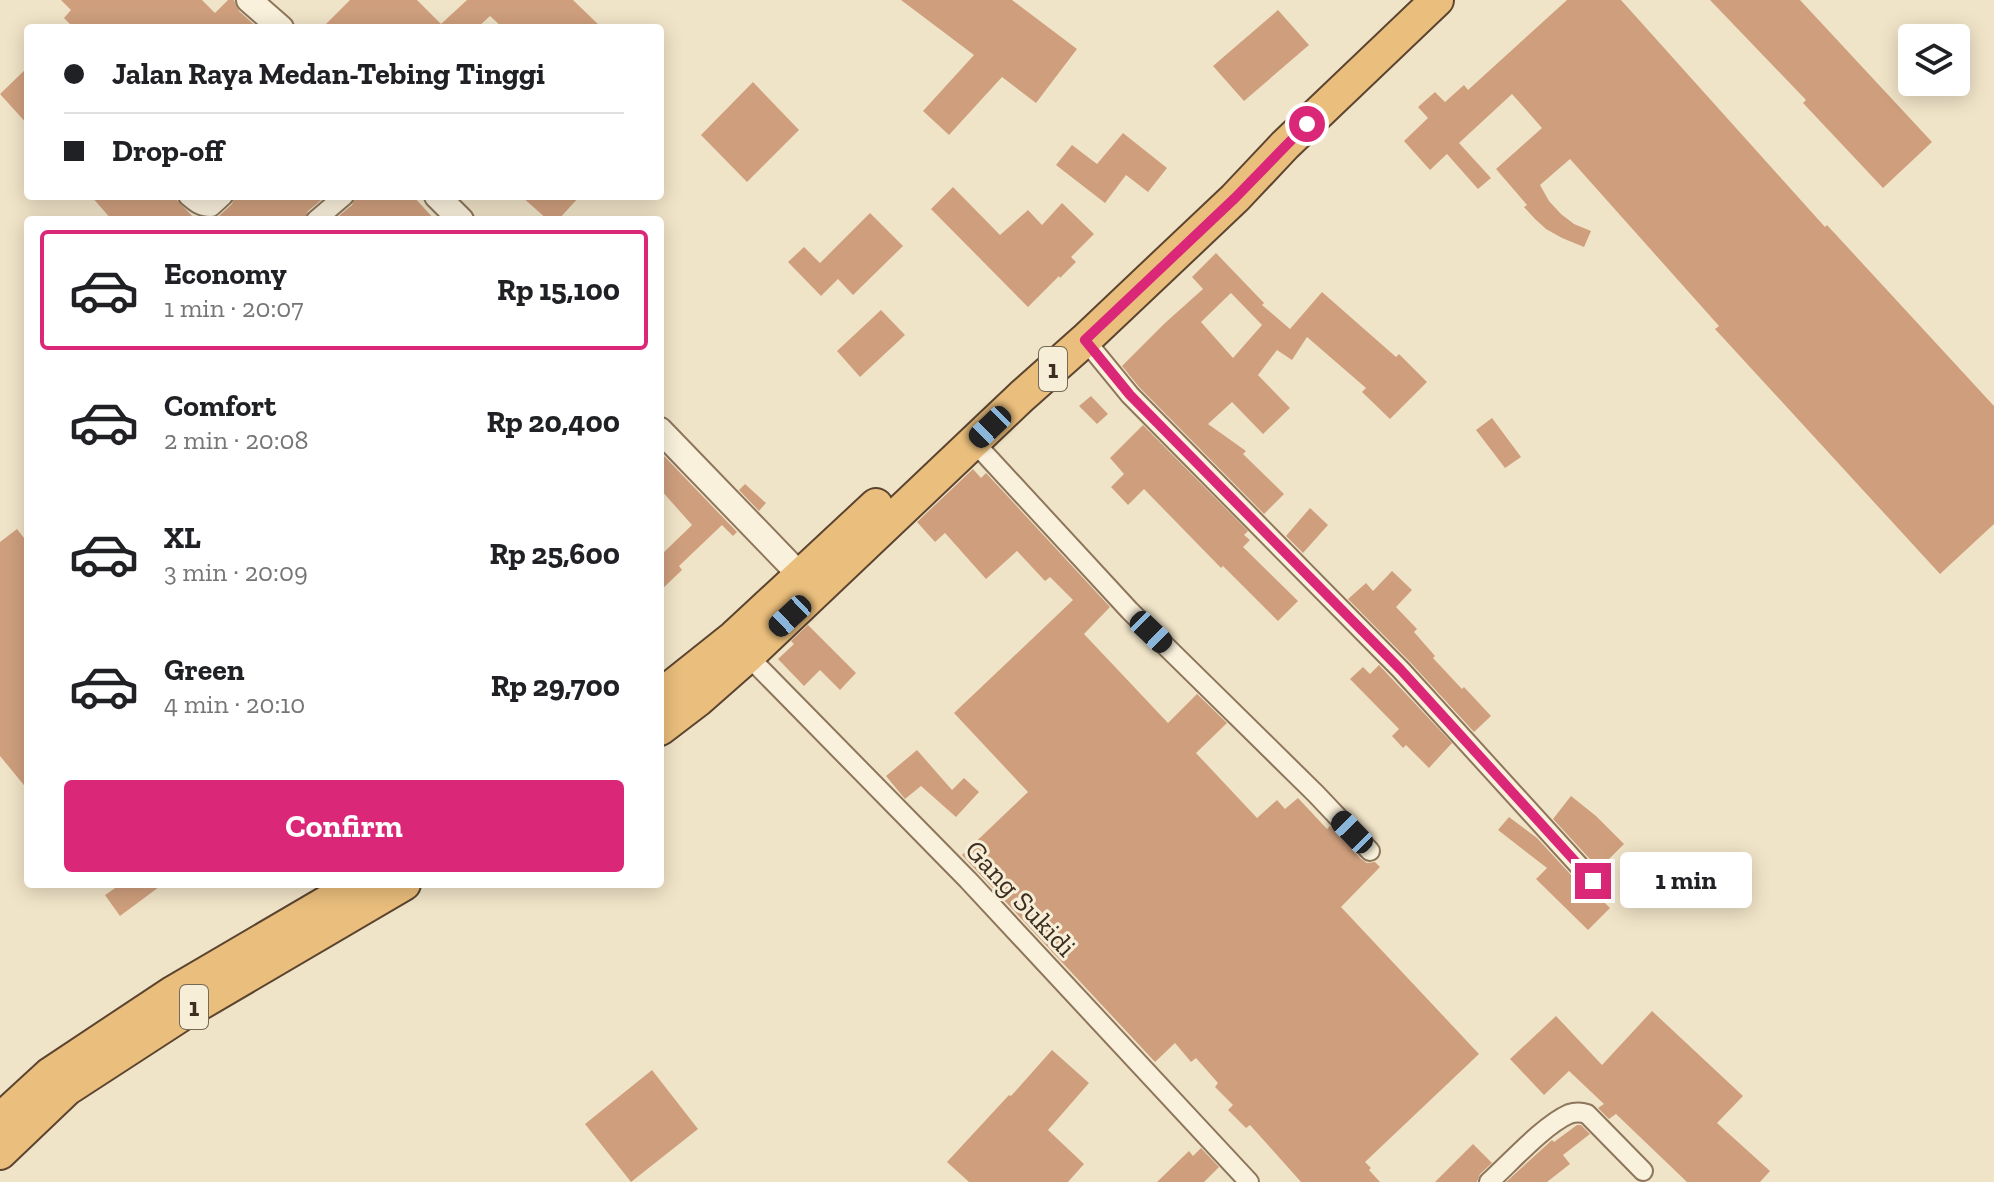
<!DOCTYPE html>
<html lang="en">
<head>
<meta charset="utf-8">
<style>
  body { margin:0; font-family:"Zilla Slab",serif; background:#f6f6f6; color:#202124; height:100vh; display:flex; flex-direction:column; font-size:30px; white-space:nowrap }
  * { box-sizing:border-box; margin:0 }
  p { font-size:26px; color:#757577 }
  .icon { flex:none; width:44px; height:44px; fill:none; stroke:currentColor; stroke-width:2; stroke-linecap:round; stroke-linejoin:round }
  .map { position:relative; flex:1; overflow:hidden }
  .side { position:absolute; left:24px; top:216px; width:640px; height:672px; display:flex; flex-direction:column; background:#fff; border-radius:8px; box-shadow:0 4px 20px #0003 }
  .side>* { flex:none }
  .top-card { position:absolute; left:24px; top:24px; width:640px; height:176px; border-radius:8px; box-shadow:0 4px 20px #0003; display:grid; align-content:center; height:176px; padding:0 40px; background:#fff }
  .tools { position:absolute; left:1898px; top:24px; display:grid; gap:16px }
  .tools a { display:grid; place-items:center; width:72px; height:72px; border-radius:8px; background:#fff; box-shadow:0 4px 20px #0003; font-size:40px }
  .end { position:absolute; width:36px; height:36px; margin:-18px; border:10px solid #db2777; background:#fff; box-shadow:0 0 0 4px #fff }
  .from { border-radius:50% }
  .bubble { position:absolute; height:56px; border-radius:8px; background:#fff; box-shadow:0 4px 20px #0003; font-size:26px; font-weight:700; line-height:56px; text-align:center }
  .car { position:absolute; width:24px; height:48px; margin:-24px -12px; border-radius:10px; box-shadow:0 0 6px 2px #0007; background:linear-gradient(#222 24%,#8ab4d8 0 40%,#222 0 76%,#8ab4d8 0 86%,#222 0) }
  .top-card b { display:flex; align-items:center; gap:28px; height:76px; font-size:30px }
  .top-card b+b { border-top:2px solid #e0e0e0 }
  .top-card i { width:20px; height:20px; background:#202124 }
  ul { padding:14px 0 0; list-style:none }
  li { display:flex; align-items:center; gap:24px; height:120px; margin:0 16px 12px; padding:0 24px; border:4px solid transparent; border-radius:8px }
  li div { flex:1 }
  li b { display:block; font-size:30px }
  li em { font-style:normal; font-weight:700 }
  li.active { border-color:#db2777 }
  li>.icon { width:72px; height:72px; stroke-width:1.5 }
  .button { display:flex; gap:16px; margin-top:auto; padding:16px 40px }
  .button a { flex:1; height:92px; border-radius:8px; background:#db2777; color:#fff; font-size:32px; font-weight:700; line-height:92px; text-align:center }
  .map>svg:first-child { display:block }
</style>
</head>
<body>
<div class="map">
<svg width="1994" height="1182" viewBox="0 0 1994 1182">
  <rect width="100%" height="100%" fill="#f0e4c8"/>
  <path fill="#cf9f7d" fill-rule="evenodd" d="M61,0h141l13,13 13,-13h6l5,11 19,17h-184l-10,-10 7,-8z
    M350,0h67l24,24 26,-24h106l29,28h-99l-13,-12 -13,12h-155z
    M901,0h111l65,49 -41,54 -34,-26 -53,58 -26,-24 51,-56z
    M1567,0h54l204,227 2,-2 167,181v118l-54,50 -225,-245 4,-3 -149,-167 -30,26 9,16 12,13 13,10 17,7 -7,16 -22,-9 -16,-9 -11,-10 -11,-12 3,-2 -31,-36 46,-41 -30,-34 -53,49 32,35 -13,11 -31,-35 -17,16 -26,-29 24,-23 -10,-11 17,-15 10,10 19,-17 4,5z
    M1710,0h90l132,142 -49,46 -80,-85 3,-3z
    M1278,10l31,35 -65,56 -31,-35z
    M28,67v58l-28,-31z
    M753,82l46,48 -52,52 -46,-47z
    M1123,133l44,35 -19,24 -22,-17 -21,28 -49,-38 16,-20 25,19z
    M953,187l47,48 28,-25 14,15 20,-22 32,31 -23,23 5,5 -16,16 -1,-2 -31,31 -97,-98z
    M91,196h82l23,24h-84z
    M235,196h91l-18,15 -4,9h-103l2,-2 8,1 8,-3 13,-12z
    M356,196h57l22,24h-101l18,-15z
    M521,196h59l-22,24h-10z
    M870,213l33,33 -50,49 -15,-16 -17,17 -33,-34 16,-15 16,16z
    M1216,253l48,50 -2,2 28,24 32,-37 74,65 3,-3 28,28 -37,37 -28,-27 4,-4 -59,-51 -15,23 -15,-10 -19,25 32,33 -27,26 -31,-32 -24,22 38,27 -3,3 41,40 -20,20 -125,-127 -17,-21 43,-43 38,-34 -11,-12zM1231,293l31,32 -29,33 -32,-36z
    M881,310l24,25 -45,42 -23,-26z
    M1091,396l17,18 -11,10 -18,-18z
    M1492,418l29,39 -16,11 -29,-38z
    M1143,425l105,106 -4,4 6,5 -7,7 55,54 -20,20 -55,-55 -2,2 -77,-79 -16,16 -17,-18 13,-13 -14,-16z
    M664,456l73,76 -4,4 -11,-11 -43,41 3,4 -22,21v-35l32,-31 -32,-36v-30z
    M973,469l8,9 5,-5 124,134 -26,27 84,89 29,-29 30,29 -31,30 61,65 20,-18 8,9 13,-11 29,31 3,-3 31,33 6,4 8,-1 5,5 -39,40 138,147 -114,108 6,6 -2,2 11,12h-79l-51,-57 -4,3 -18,-18 5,-5 -18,-18 3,-4 -22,-25 -5,4 -16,-19 -20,19 -193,-207 66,-63 -74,-79 119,-113 -23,-23 -5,4 -28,-30 -31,28 -41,-46 -10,9 -18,-20z
    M745,484l21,19 -7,8 -20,-21z
    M1310,508l18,17 -25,28 -17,-17z
    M17,529l11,14v247l-28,-34v-214z
    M1392,571l20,19 -16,17 21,22 -3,3 21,24 -2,2 29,31 2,-2 27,29 -17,16 -64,-70 -62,-63 18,-16 7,8z
    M808,625l48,48 -16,17 -20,-20 -16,16 -26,-27 16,-15 -3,-3z
    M1379,665l73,78 -23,25 -23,-23 -3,3 -11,-12 7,-7 -49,-50 13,-12 7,7z
    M917,750l35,40 12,-12 15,14 -23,25 -35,-31 -16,13 -19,-23z
    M1571,796l25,20 28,28 -25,25 -46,-50z
    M1509,817l28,21 47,51 6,4h5l15,15 -22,22 -52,-51 11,-11 -49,-38z
    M121,884h42l-43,32 -15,-21z
    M1652,1011l91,85 -26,27 53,48 -10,11h-73l-71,-68 -7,5 -11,-11 6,-4 -35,-33 -25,24 -34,-36 46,-43 46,49z
    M1052,1050l37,33 -41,47 36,34 -16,18h-99l-22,-20 62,-67 2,1z
    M652,1070l46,59 -67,53 -46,-58z
    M1577,1125h4l9,9 -27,21 7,9 -23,18h-41l46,-42 2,2z
    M1473,1144l19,19 -12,11 -3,8h-42z
    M1201,1148l18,19 -15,15h-47l32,-31 4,5z"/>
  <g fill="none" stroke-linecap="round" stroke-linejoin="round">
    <g stroke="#8d765c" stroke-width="22">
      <path id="minor" d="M188,196c8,7 13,11 23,11l12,-11
        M316,220l28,-24
        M1085,340l45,55 271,275 192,211
        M974,442l156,169 186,183 54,57
        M748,656l220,224 281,302
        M1489,1182c21,-19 55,-57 80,-68 6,-2 12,-2 18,0l56,57"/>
    </g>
    <g stroke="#8d765c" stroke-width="28">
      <path id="tertiary" d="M249,0l32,28
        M437,196l24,24
        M660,430l140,145"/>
    </g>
    <g stroke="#5b4430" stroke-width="36">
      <path id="trunk" d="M660,696l74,-59 142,-132
        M660,729l38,-29 50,-44 274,-260 63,-56 150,-142 50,-53 152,-145
        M0,1120l50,-46 122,-81 186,-109
        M0,1153l67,-64 117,-76 220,-129"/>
    </g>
    <use href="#minor" stroke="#faf1dc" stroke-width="18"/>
    <use href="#tertiary" stroke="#faf1dc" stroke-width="24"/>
    <use href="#trunk" stroke="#eabe7c" stroke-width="32"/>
  </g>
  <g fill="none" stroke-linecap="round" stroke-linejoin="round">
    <path stroke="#db2777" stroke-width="10" d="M1307,124l-72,74 -150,142 45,55 271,275 192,211"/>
  </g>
  <g text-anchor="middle" stroke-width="6" stroke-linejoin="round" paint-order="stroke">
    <g fill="#f7eed8" stroke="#756857" stroke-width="2">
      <rect x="1039" y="347" width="28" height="44" rx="6"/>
      <rect x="180" y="985" width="28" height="44" rx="6"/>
    </g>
    <g font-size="26" font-weight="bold" fill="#3d2e20">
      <text x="1053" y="378">1</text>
      <text x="194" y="1016">1</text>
    </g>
    <g font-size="28" fill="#3d2e20" stroke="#f7eed8">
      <text transform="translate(1021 898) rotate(47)" y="10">Gang Sukidi</text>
    </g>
  </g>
</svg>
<div class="tools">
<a><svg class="icon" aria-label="layers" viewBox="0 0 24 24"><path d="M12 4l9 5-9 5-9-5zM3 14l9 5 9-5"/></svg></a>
</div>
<i class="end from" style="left:1307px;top:124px"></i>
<i class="end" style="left:1593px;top:881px"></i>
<div class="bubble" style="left:1620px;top:852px;width:132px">1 min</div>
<i class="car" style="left:990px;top:427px;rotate:226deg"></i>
<i class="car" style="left:790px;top:616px;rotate:227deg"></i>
<i class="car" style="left:1151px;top:632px;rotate:134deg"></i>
<i class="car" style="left:1352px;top:832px;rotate:316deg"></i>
<div class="top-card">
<b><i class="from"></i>Jalan Raya Medan-Tebing Tinggi</b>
<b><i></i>Drop-off</b>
</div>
<section class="side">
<ul>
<li class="active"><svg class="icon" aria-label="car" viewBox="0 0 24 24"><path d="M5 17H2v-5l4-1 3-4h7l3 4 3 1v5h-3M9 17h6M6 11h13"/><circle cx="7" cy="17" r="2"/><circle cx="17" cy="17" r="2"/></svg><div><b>Economy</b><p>1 min · 20:07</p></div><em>Rp 15,100</em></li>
<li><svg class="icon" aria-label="car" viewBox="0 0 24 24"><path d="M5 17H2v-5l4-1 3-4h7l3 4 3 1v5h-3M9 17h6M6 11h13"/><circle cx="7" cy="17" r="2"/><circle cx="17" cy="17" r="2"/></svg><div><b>Comfort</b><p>2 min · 20:08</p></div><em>Rp 20,400</em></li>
<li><svg class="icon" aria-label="car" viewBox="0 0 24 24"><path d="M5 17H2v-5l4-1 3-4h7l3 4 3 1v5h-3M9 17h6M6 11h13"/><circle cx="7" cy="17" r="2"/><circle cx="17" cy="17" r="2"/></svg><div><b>XL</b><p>3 min · 20:09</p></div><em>Rp 25,600</em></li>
<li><svg class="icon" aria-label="car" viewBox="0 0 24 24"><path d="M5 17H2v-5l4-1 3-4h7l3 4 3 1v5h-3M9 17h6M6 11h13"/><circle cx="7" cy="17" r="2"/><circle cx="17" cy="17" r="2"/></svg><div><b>Green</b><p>4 min · 20:10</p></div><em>Rp 29,700</em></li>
</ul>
<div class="button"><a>Confirm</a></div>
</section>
</div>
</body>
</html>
